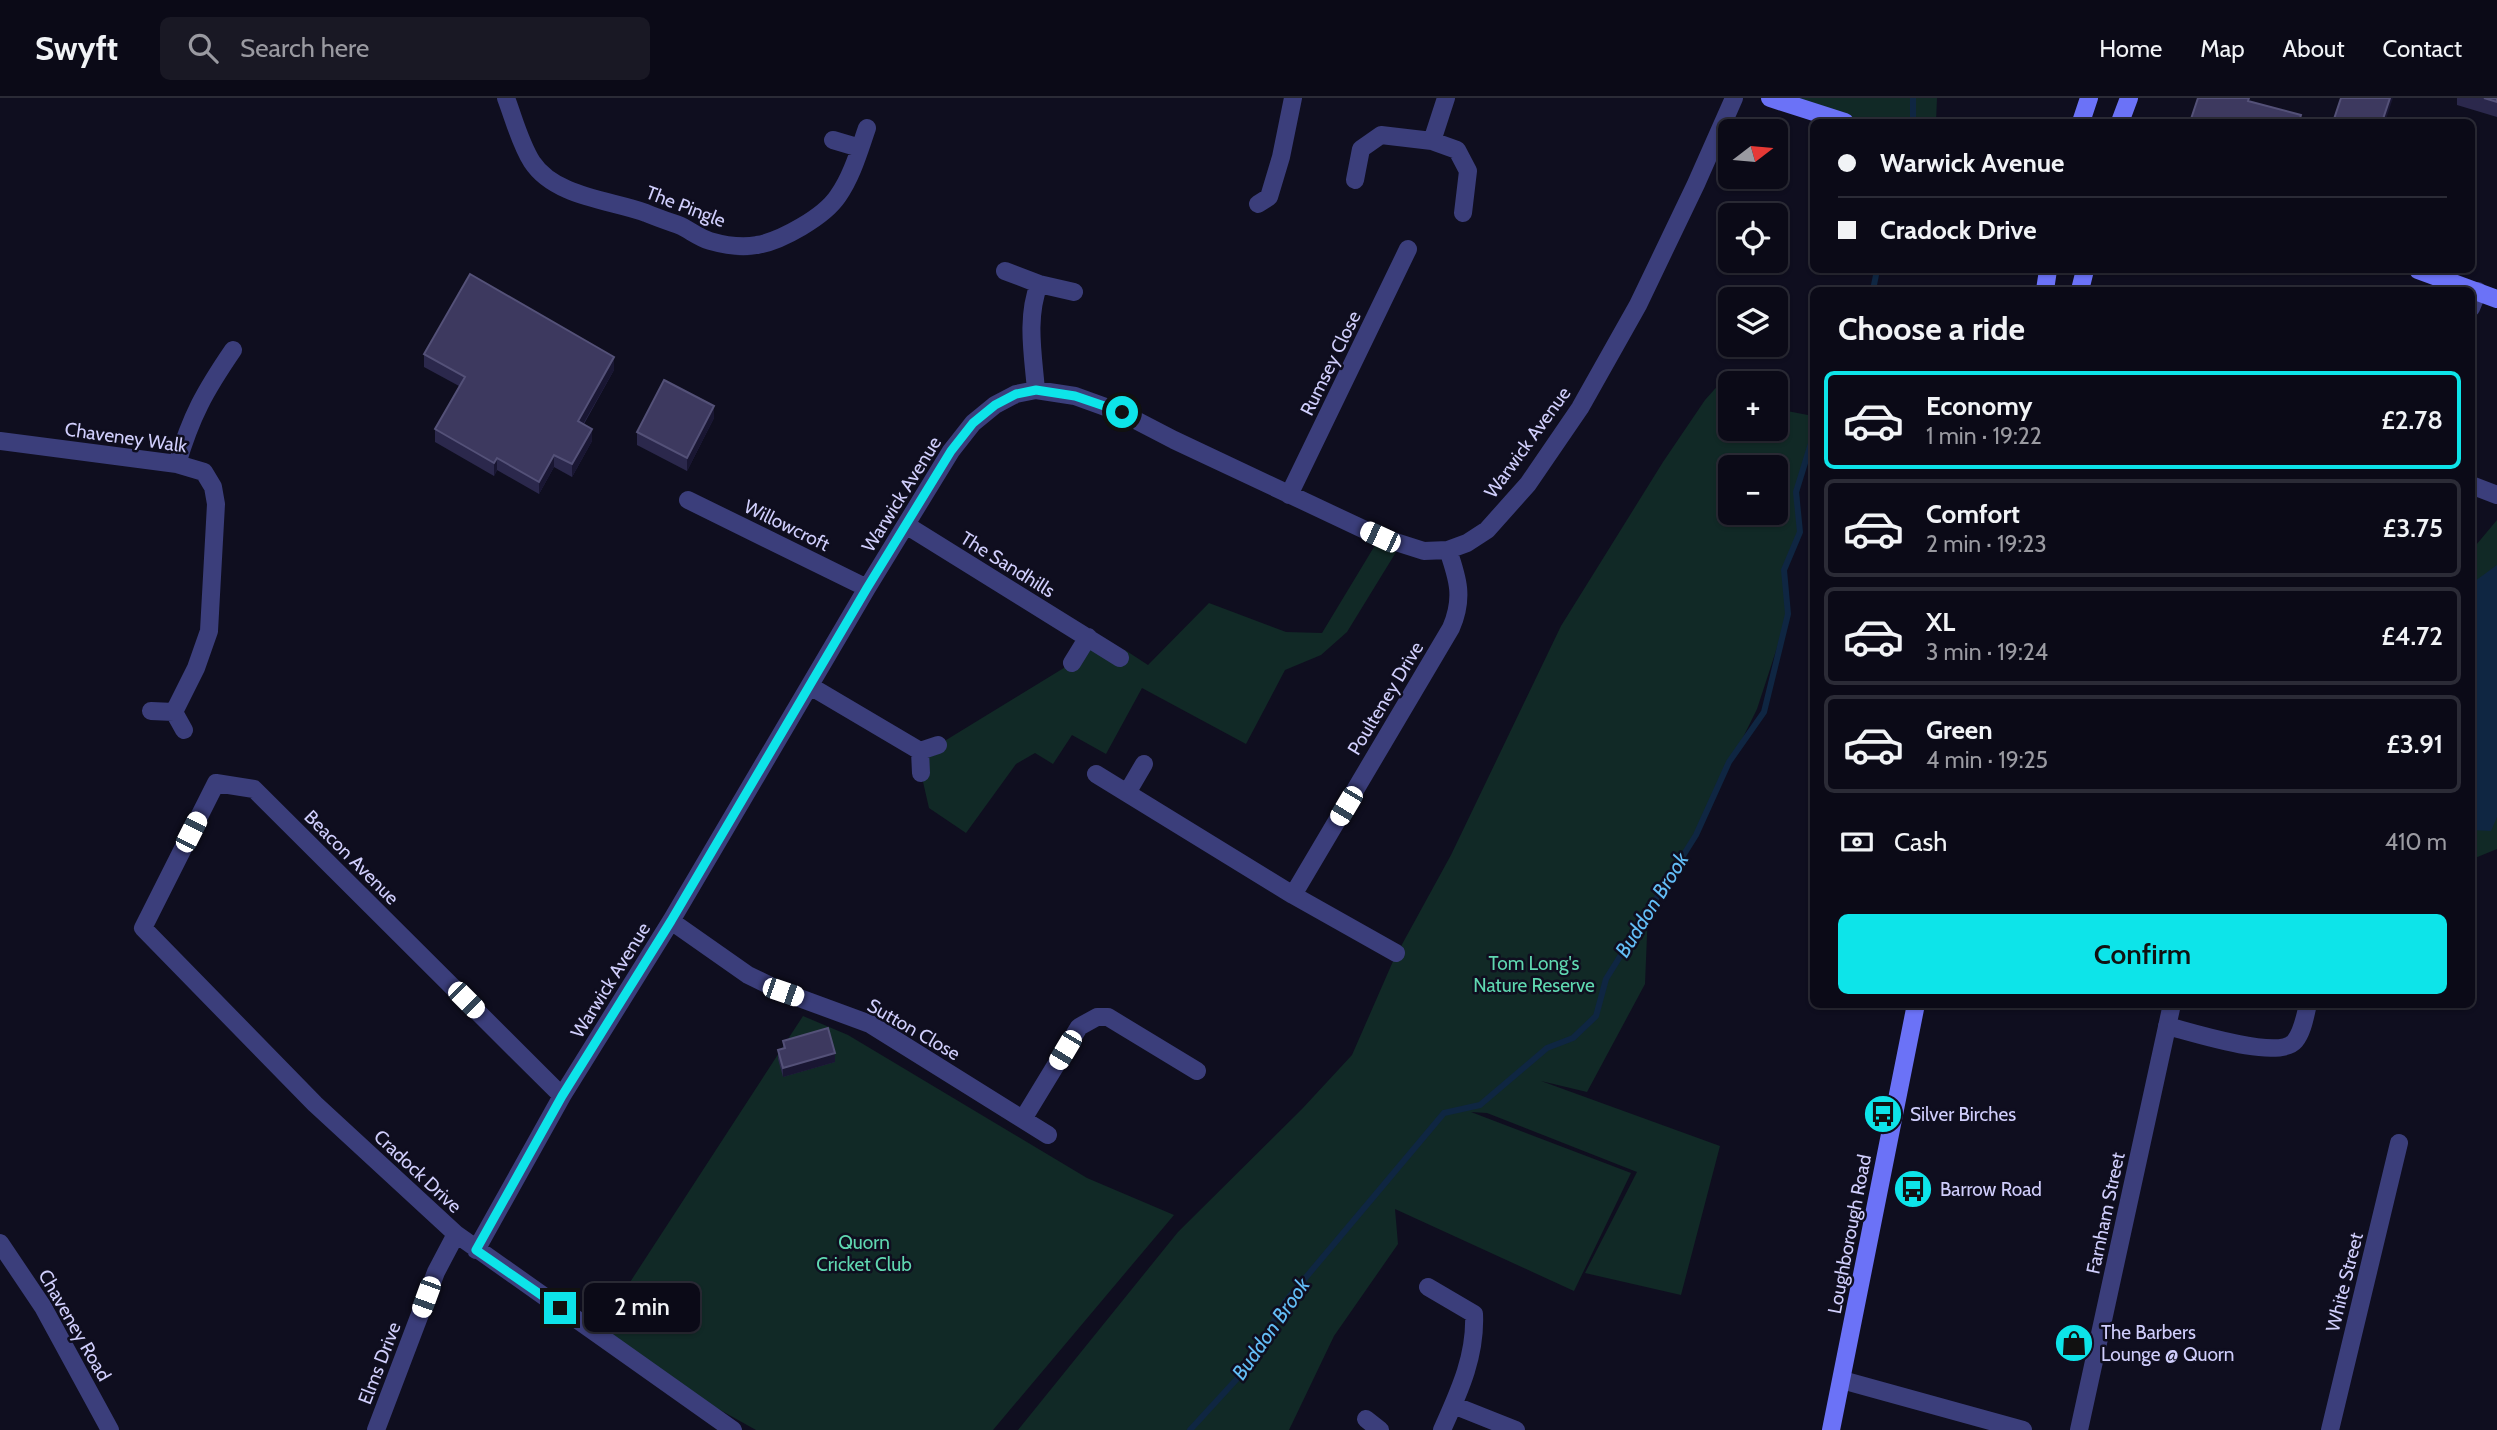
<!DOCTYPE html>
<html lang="en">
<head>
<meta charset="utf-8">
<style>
  body { margin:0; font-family:Cabin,sans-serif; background:#191824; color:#f1f3f6; height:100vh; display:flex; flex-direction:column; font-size:26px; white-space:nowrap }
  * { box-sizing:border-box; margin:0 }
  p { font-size:23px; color:#9a9aa1 }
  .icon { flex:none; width:38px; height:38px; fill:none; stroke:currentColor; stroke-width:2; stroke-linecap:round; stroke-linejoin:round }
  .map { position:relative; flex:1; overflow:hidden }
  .sheet { position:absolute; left:1810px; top:189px; width:665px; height:721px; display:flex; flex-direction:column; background:#0b0a17; border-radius:10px; box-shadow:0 2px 5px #0004,0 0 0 2px #2b2b36 }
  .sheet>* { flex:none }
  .top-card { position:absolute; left:1810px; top:21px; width:665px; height:154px; border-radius:10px; box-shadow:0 2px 5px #0004,0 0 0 2px #2b2b36; display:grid; align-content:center; height:154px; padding:0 28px; background:#0b0a17 }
  .needle { width:46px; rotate:74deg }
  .controls { position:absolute; left:1718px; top:21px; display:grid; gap:14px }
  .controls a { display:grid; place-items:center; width:70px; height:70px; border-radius:10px; background:#0b0a17; box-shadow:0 2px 5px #0004,0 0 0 2px #2b2b36; font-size:35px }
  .end { position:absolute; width:32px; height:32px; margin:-16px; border:9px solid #0de4e9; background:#111; box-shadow:0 0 0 4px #111 }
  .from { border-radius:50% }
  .bubble { position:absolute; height:49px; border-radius:10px; background:#0b0a17; box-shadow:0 2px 5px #0004,0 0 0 2px #2b2b36; font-size:23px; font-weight:600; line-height:49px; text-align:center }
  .car { position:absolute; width:21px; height:42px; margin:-21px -10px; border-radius:9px; box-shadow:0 0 5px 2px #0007; background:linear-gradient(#fff 24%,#345 0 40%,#fff 0 76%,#345 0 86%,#fff 0) }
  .top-card b { display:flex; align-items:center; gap:24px; height:66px; font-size:26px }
  .top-card b+b { border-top:2px solid #2b2b36 }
  .top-card i { width:18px; height:18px; background:#f1f3f6 }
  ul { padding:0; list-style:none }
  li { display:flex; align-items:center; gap:21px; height:98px; margin:0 14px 10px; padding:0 14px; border:4px solid #2b2b36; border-radius:10px }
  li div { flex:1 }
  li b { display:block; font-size:26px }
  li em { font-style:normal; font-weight:600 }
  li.current { border-color:#0de4e9 }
  li>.icon { width:63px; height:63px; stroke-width:1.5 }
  h2 { padding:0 28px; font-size:32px; line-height:84px }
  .pay { display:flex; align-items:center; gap:18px; height:77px; padding:0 28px; font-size:26px }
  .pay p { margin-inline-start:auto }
  .action { display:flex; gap:14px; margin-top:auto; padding:14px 28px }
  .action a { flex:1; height:80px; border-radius:10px; background:#0de4e9; color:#111; font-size:28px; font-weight:600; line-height:80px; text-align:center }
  header { display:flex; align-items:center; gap:42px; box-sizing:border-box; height:98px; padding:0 35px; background:#0b0a17; border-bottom:2px solid #2b2b36 }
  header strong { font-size:33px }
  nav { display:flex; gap:38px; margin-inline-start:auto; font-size:24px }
  .search { width:490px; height:63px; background:#191824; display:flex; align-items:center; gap:18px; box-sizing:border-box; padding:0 24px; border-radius:10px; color:#9a9aa1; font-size:26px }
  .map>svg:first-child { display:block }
</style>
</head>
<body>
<header>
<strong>Swyft</strong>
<div class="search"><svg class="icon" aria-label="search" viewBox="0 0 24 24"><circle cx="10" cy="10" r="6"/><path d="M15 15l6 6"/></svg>Search here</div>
<nav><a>Home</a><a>Map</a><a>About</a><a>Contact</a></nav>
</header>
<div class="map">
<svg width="2497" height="1332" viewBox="0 0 2497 1332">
  <rect width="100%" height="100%" fill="#0f0e1f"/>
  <path fill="#112926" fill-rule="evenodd" d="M1792,0h145l-1,24h-70z
    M1722,283l9,3v45h45v-25l1,5 36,7v21l-14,45 1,50 -16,38 4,44 -31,95 -66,134 -43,68 -3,73 -58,108 -46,-11 179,65 -39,149 -96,-22 52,-101 -150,-59 -16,-1 160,61 -57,118 -179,-82 3,35 -64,92 -45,94h-271l160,-198 124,-123 50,-54 42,-96 57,-104 110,-229 102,-164 42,-62zM1731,369h45v46h-45z
    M2497,422v329l-22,9 -4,-1v-306z
    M1380,439l21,7 -54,88 -26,23 -36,15 -39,74 -104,-56 -36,66 -34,-19 -19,29 -18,-11 -19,11 -50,69 -37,-25 -8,-35 -1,-22 18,-6 134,-82 16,-26 32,20 5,-7 23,15 61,-62 77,29 36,1z
    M803,918l45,19 239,143 87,37 -181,215h-237l-113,-63 -46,-34z"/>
  <path fill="#0f2642" d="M2497,467v252l-6,14 -20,-1v-246z"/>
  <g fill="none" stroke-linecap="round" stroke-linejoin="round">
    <path stroke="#0f2642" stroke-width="6" d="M1913,0v24
      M1873,192l4,-20
      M1190,1332l56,-61 40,-68 158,-188 36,-8 67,-57 26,-10 23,-22 10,-37 90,-144 33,-73 35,-50 24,-98 -4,-44 16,-38 -4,-40 17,-55"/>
    <path stroke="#3b3e7b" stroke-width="18" d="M506,0c8,21 14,45 26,64 23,35 78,38 114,51 12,5 24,9 35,13 10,5 19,12 29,15 14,4 32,7 47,4 24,-4 67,-28 81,-49 14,-20 21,-45 29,-68
      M833,42l27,8
      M1432,43l14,-43
      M1355,82l6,-31 20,-14 51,6 25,9 11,21 -5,42
      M1258,106l11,-7 12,-40 12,-59
      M1005,173l34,13 35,8
      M2471,210l7,-17
      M1036,292c-3,-36 -10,-72 3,-106
      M0,343l177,23 27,8 9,15 3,17 -7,127 -13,37 -22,44
      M177,366c14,-48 28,-73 56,-114
      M2471,387l26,10
      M1289,397l119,-246
      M688,402l179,88
      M906,427l214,133
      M1072,565l16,-26
      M810,588l110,65
      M151,613l23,1 10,18
      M921,675l-1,-22 18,-6
      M1096,676l197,121 103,58
      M1127,695l17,-29
      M1293,797l158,-267c13,-30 7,-49 -3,-78
      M671,823l77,54 35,17 87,32 178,111
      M2167,928c24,6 112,35 128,15 8,-10 10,-25 13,-37
      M562,998l-308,-307 -38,-6 -73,145 172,176 141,130 277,196
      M1023,1021l56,-92 18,-10h11l89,54
      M0,1145l43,64 67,123
      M476,1152l86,-154 109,-175 196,-333 84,-137 22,-28 22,-18 21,-11 20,-4 39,6 47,17 52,27 206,97 44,14 24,-1 19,-7 20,-13 41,-46 52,-76 58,-103 58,-121 38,-86
      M1428,1189l46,27c2,42 -15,78 -32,116
      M1842,1282l181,50
      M1453,1307l63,25
      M1366,1321l14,11
      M376,1332l60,-158 20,-38
      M2079,1332l93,-426
      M2330,1332l69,-287"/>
    <path stroke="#6b72f7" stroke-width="18" d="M1770,0l75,24
      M2081,24l8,-24
      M2120,24l9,-24
      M2418,172l79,29
      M2045,192l3,-20
      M2080,192l5,-20
      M1831,1332l85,-426"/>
  </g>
  <path fill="#2b284c" d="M2457,0h40v19l-40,-12z
    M424,256l190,16 -30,54 8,17 -20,36 -18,-10 -15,27 -42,-24 -3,6 -59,-34v-13l24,-43 -35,-19z
    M714,320l-27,53 -50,-26v-13z
    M783,943l52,21 -52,15 -5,-18v-9l5,-1z"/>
  <path fill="#191632" d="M2390,0h3l-8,24h-3z
    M614,259v13l-36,63v-12z
    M714,308v12l-27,53v-13z
    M592,331v12l-20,36v-13z
    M554,357v12l-15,27v-12z
    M497,360v12l-3,6v-13z
    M835,955v9l-52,15v-9z"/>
  <path fill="#3d395f" stroke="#545178" stroke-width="2" d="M2198,0h51l-1,3 53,14 -2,7h-109z
    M2341,0h49l-8,24h-49z
    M2484,0h13v4z
    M470,176l144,83 -36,64 14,8 -20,35 -18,-9 -15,27 -42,-24 -3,5 -59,-34 30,-52 -41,-23z
    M664,282l50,26 -27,52 -50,-26z
    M828,930l7,25 -52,15 -5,-18 7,-2 -2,-7z"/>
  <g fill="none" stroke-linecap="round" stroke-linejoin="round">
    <path stroke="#0de4e9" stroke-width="9" d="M560,1210l-84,-58 86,-154 109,-175 196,-333 84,-137 22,-28 22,-18 21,-11 20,-4 39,6 47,16"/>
  </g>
  <defs>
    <g id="bus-disc" transform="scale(2.0125)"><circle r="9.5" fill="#0de4e9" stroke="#0f0e1f"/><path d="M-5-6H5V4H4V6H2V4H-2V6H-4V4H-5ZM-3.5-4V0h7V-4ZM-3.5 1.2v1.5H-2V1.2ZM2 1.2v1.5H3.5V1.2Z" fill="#111"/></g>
    <g id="shop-disc" transform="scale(2.0125)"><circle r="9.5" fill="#0de4e9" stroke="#0f0e1f"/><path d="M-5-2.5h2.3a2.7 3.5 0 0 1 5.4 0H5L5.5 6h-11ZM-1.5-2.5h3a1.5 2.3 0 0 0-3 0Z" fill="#111"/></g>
  </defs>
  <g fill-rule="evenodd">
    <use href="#bus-disc" x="1883" y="1016"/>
    <use href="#bus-disc" x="1913" y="1091"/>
    <use href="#shop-disc" x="2074" y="1245"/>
  </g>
  <g text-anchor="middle" stroke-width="5" stroke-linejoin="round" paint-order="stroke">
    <g font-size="19" fill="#d0cefc" stroke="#0f0e1f">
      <text transform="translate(686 108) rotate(21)" y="7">The Pingle</text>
      <text transform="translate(1330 265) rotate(-64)" y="7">Rumsey Close</text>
      <text transform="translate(126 339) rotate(8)" y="7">Chaveney Walk</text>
      <text transform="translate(1527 344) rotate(-54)" y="7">Warwick Avenue</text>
      <text transform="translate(901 396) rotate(-58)" y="7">Warwick Avenue</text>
      <text transform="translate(787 427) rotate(26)" y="7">Willowcroft</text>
      <text transform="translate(1008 466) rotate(32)" y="7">The Sandhills</text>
      <text transform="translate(1385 600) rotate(-59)" y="7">Poulteney Drive</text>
      <text transform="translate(352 759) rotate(45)" y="7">Beacon Avenue</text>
      <text transform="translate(610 882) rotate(-58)" y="7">Warwick Avenue</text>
      <text transform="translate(914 931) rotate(30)" y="7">Sutton Close</text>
      <text transform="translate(418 1073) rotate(43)" y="7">Cradock Drive</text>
      <text transform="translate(2105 1115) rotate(-78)" y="7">Farnham Street</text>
      <text transform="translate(1849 1136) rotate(-79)" y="7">Loughborough Road</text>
      <text transform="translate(2344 1184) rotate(-76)" y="7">White Street</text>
      <text transform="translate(75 1227) rotate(60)" y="7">Chaveney Road</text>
      <text transform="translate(379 1265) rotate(-69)" y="7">Elms Drive</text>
    </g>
    <g font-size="19" fill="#5fd7b0" stroke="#0f0e1f">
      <text x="1534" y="872">Tom Long's<tspan x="1534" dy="22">Nature Reserve</tspan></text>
      <text x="864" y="1151">Quorn<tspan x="864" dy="22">Cricket Club</tspan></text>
    </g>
    <g font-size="19" fill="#d0cefc" stroke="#0f0e1f" text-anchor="start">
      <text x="1910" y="1023">Silver Birches</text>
      <text x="1940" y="1098">Barrow Road</text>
      <text x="2101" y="1241">The Barbers<tspan x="2101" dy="22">Lounge @ Quorn</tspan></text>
    </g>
    <g font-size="21" font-style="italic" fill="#63bdf6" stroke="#0f0e1f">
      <text transform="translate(1652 807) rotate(-58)" y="7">Buddon Brook</text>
      <text transform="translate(1271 1231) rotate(-55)" y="7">Buddon Brook</text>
    </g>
  </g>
</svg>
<div class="controls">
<a><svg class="needle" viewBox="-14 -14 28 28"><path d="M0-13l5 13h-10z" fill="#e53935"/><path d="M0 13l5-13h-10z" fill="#9a9aa1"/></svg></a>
<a><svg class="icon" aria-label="locate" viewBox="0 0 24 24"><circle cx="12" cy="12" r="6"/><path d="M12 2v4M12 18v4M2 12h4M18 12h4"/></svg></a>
<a><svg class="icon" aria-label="layers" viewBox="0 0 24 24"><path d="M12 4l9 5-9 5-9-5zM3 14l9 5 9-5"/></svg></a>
<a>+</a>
<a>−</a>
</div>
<i class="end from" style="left:1122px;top:314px"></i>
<i class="end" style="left:560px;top:1210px"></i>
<div class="bubble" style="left:584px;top:1185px;width:116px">2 min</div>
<i class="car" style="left:1380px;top:439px;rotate:295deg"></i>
<i class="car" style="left:1346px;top:708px;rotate:211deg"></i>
<i class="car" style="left:191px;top:734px;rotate:27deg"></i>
<i class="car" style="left:783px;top:894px;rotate:109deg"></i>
<i class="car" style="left:466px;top:902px;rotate:135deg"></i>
<i class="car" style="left:1065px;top:952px;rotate:211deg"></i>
<i class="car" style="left:426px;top:1199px;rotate:200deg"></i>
<div class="top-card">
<b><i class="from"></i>Warwick Avenue</b>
<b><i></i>Cradock Drive</b>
</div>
<section class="sheet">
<h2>Choose a ride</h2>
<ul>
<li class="current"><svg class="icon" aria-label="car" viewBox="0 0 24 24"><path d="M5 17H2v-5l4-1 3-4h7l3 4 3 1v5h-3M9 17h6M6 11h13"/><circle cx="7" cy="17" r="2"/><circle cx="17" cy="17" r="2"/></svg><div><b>Economy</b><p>1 min · 19:22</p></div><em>£2.78</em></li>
<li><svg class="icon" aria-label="car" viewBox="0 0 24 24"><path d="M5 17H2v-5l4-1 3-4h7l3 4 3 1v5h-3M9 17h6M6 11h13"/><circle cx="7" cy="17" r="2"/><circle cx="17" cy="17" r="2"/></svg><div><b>Comfort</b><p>2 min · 19:23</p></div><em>£3.75</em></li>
<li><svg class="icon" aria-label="car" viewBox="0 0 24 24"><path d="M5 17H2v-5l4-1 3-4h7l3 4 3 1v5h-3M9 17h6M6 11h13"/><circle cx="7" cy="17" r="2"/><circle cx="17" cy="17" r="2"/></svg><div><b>XL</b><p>3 min · 19:24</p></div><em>£4.72</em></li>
<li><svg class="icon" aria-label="car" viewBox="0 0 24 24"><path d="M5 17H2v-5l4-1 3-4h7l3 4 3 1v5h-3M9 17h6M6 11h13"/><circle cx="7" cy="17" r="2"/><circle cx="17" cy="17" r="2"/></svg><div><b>Green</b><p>4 min · 19:25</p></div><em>£3.91</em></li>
</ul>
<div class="pay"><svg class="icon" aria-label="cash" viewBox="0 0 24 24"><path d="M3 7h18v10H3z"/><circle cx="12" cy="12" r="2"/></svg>Cash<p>410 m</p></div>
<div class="action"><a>Confirm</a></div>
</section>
</div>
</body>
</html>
